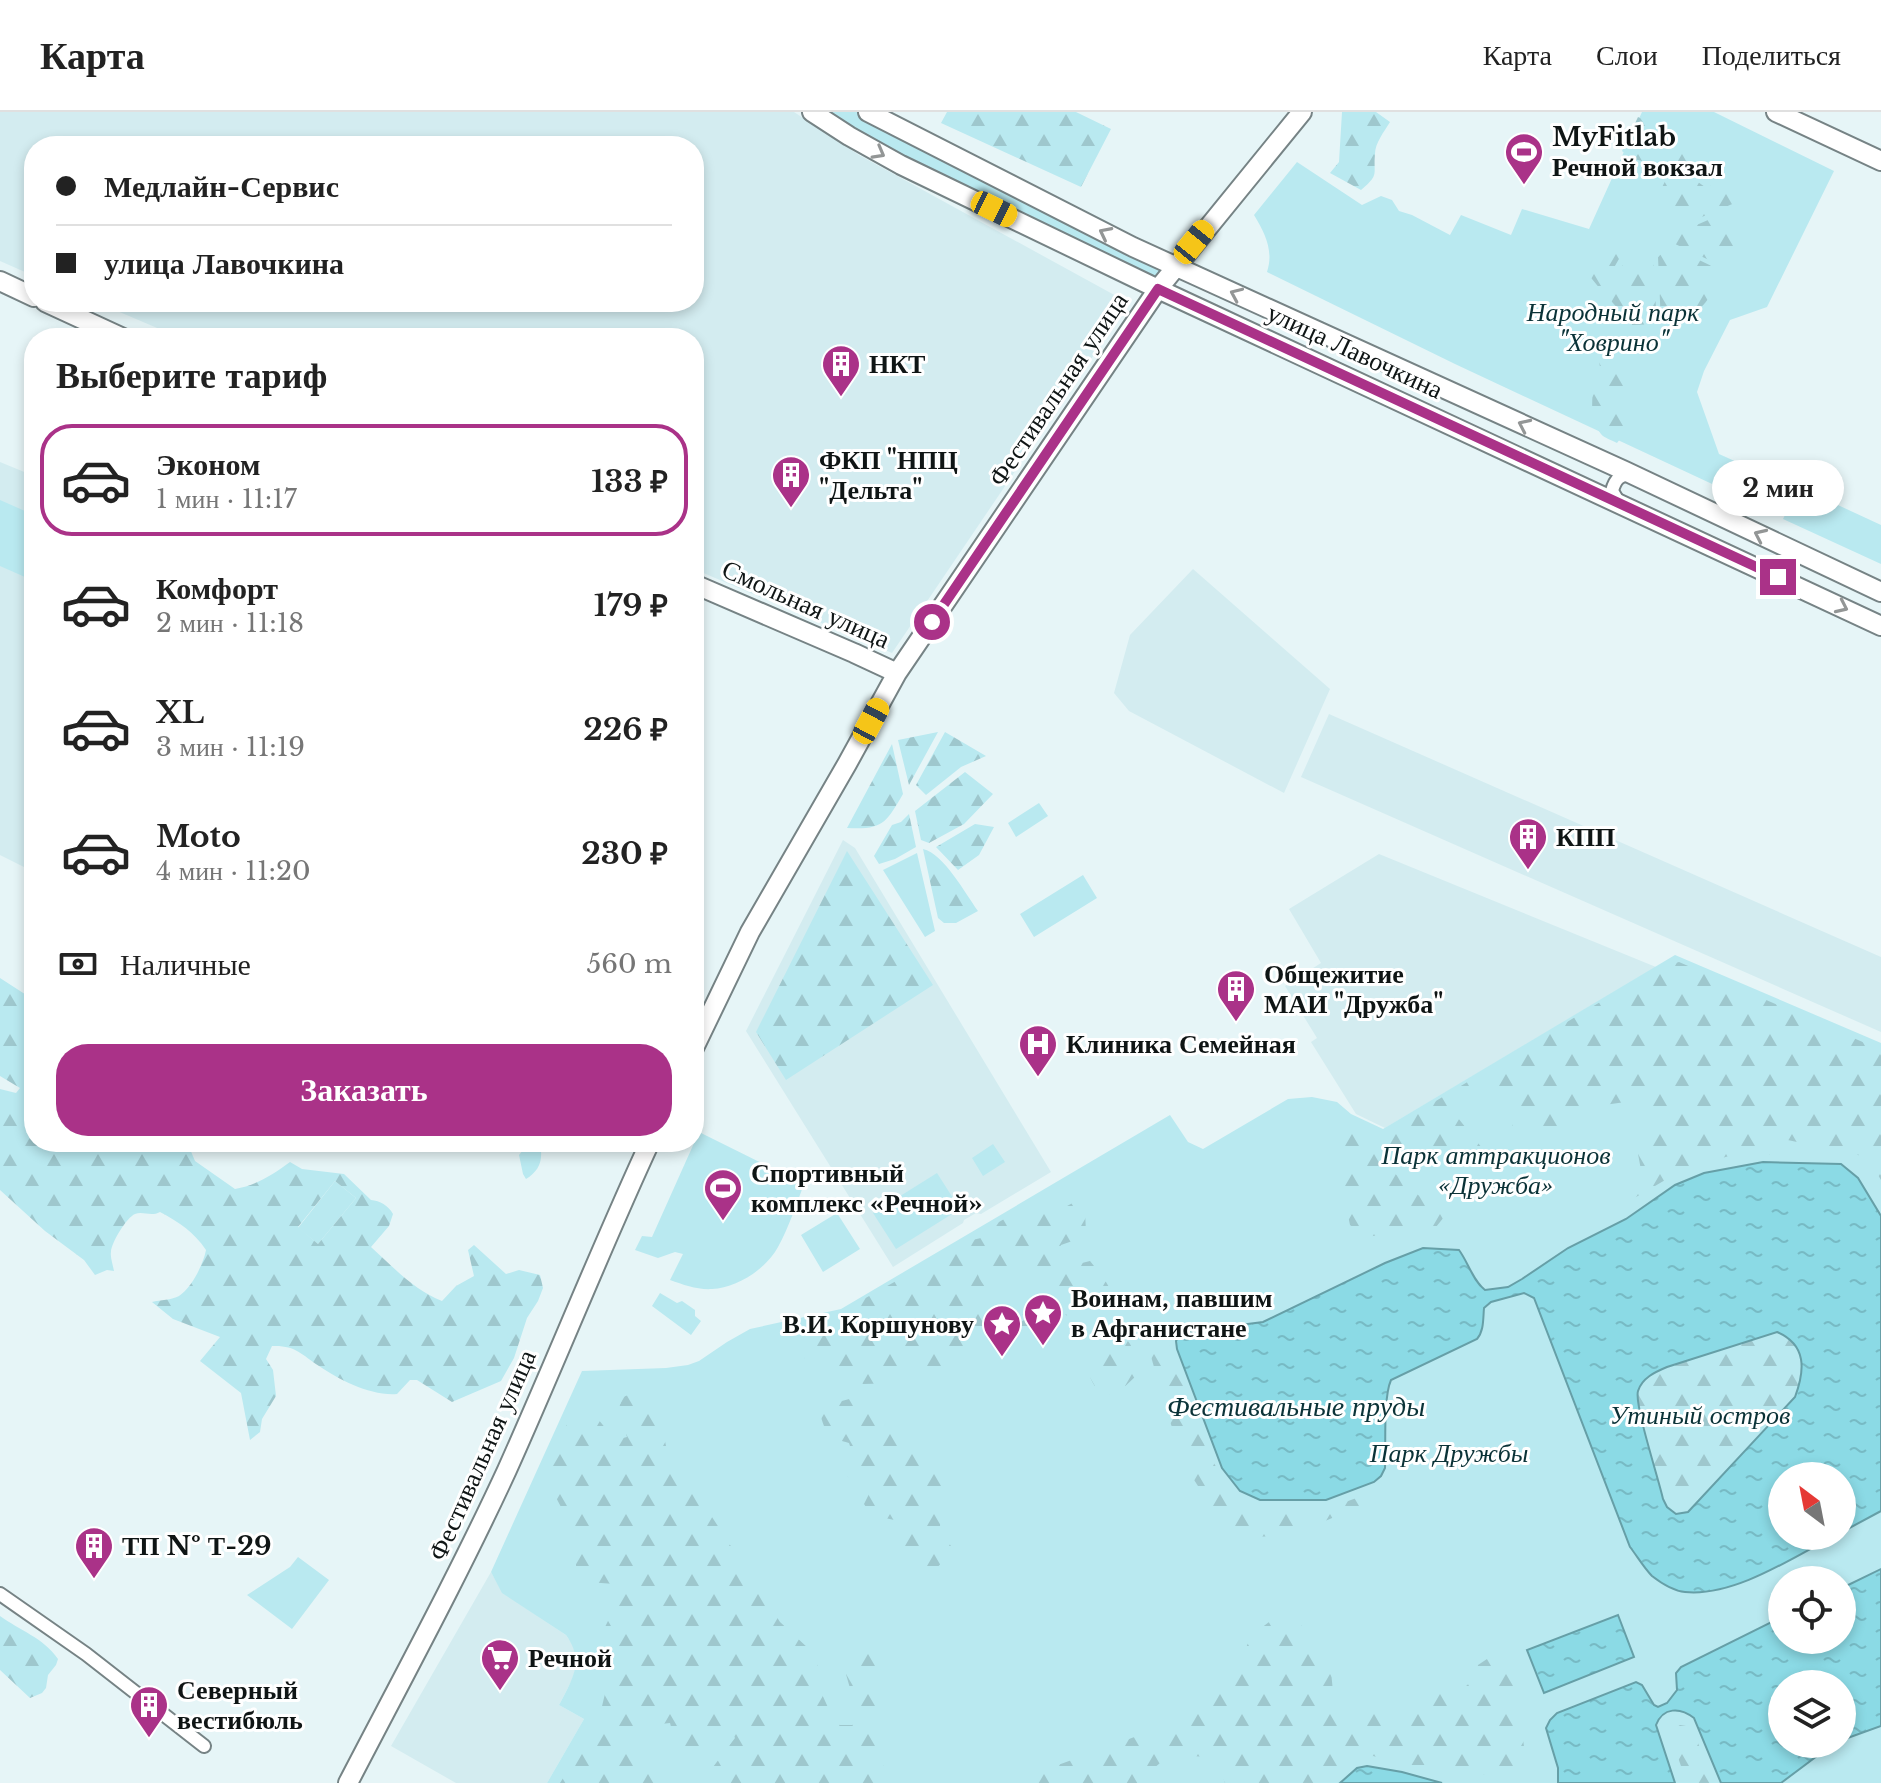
<!DOCTYPE html>
<html lang="ru">
<head>
<meta charset="utf-8">
<style>
  body { margin:0; font-family:"Libre Baskerville",serif; background:#f6f6f6; color:#222; height:100vh; display:flex; flex-direction:column; font-size:30px; white-space:nowrap }
  * { box-sizing:border-box; margin:0 }
  p { font-size:26px; color:#767676 }
  .icon { flex:none; width:44px; height:44px; fill:none; stroke:currentColor; stroke-width:2; stroke-linecap:round; stroke-linejoin:round }
  .map { position:relative; flex:1; overflow:hidden }
  .side { position:absolute; left:24px; top:216px; width:680px; height:824px; display:flex; flex-direction:column; background:#fff; border-radius:32px; box-shadow:0 4px 12px #0003 }
  .side>* { flex:none }
  .banner { position:absolute; left:24px; top:24px; width:680px; height:176px; border-radius:32px; box-shadow:0 4px 12px #0003; display:grid; align-content:center; height:176px; padding:0 32px; background:#fff }
  .needle { width:52px; rotate:328deg }
  .fabs { position:absolute; left:1768px; top:1350px; display:grid; gap:16px }
  .fabs a { display:grid; place-items:center; width:88px; height:88px; border-radius:50%; background:#fff; box-shadow:0 4px 12px #0003; font-size:40px }
  .end { position:absolute; width:36px; height:36px; margin:-18px; border:10px solid #aa3288; background:#fff; box-shadow:0 0 0 4px #fff }
  .from { border-radius:50% }
  .bubble { position:absolute; height:56px; border-radius:28px; background:#fff; box-shadow:0 4px 12px #0003; font-size:26px; font-weight:700; line-height:56px; text-align:center }
  .car { position:absolute; width:24px; height:48px; margin:-24px -12px; border-radius:10px; box-shadow:0 0 6px 2px #0007; background:linear-gradient(#f5c518 24%,#345 0 40%,#f5c518 0 76%,#345 0 86%,#f5c518 0) }
  .banner b { display:flex; align-items:center; gap:28px; height:76px; font-size:30px }
  .banner b+b { border-top:2px solid #e0e0e0 }
  .banner i { width:20px; height:20px; background:#222 }
  ul { padding:0; list-style:none }
  li { display:flex; align-items:center; gap:24px; height:112px; margin:0 16px 12px; padding:0 16px; border:4px solid transparent; border-radius:32px }
  li div { flex:1 }
  li b { display:block; font-size:30px }
  li em { font-style:normal; font-weight:700 }
  li.on { border-color:#aa3288 }
  li>.icon { width:72px; height:72px; stroke-width:1.5 }
  h2 { padding:0 32px; font-size:36px; line-height:96px }
  .pay { display:flex; align-items:center; gap:20px; height:88px; padding:0 32px; font-size:30px }
  .pay p { margin-inline-start:auto }
  .button { display:flex; gap:16px; margin-top:auto; padding:16px 32px }
  .button a { flex:1; height:92px; border-radius:32px; background:#aa3288; color:#fff; font-size:32px; font-weight:700; line-height:92px; text-align:center }
  header { display:flex; align-items:center; gap:48px; box-sizing:border-box; height:112px; padding:0 40px; background:#fff; border-bottom:2px solid #e0e0e0 }
  header strong { font-size:38px }
  nav { display:flex; gap:44px; margin-inline-start:auto; font-size:28px }
  .map>svg:first-child { display:block }
</style>
</head>
<body>
<header>
<strong>Карта</strong>
<nav><a>Карта</a><a>Слои</a><a>Поделиться</a></nav>
</header>
<div class="map">
<svg width="1881" height="1671" viewBox="0 0 1881 1671">
  <defs>
    <pattern id="forest-firs" width="22" height="20" patternUnits="userSpaceOnUse" patternTransform="scale(2)"><rect width="22" height="20" fill="#b9e9f0"/><path d="M5 1l3.5 6h-7zM16 11l3.5 6h-7z" fill="#9ec7cd"/></pattern>
    <pattern id="water-ripples" width="26" height="14" patternUnits="userSpaceOnUse" patternTransform="scale(2)"><rect width="26" height="14" fill="#8bdae5"/><path d="M2 4q2-2 4 0t4 0M15 11q2-2 4 0t4 0" fill="none" stroke="#77bac4"/></pattern>
  </defs>
  <rect width="100%" height="100%" fill="#e6f5f7"/>
  <path fill="#d3ecf0" d="M0,0h794l65,43 270,148 -237,350 -198,-84v-231h-518v-2l-80,-34h598v-156h-660v130l-34,-15z
    M0,350l34,14v372l-10,19 -24,-12z
    M1193,457l137,120 -46,104 -155,-82 -15,-18 16,-58z
    M1329,602l552,243v75l-580,-255z
    M843,728l12,8 196,324 -70,42 -5,-1 -12,7 -1,3 -70,44 -147,-236z
    M1379,742l277,113 -271,161 -29,-14 -45,-72 6,-4 -32,-52 36,-23 -32,-54z
    M491,1460l12,21 63,42 7,10 4,15 -4,18 -14,27 25,14 -37,64h-91l-65,-37z"/>
  <path fill="#b9e9f0" fill-rule="evenodd" d="M812,0h56l308,153 -18,24z
    M1642,0h72l120,59 -67,136 -37,13 -26,51 -7,21 22,62 49,22 -13,28 -300,-140 -188,-92c7,-21 -2,-39 -13,-57l43,-53 65,43 19,-9 11,4 7,11 13,4 38,20 11,-20 50,20 11,-26 67,20z
    M1799,375l82,38v39l-98,-45z
    M0,388l34,15v66l-34,-15z
    M1039,691l9,13 -32,21 -8,-14z
    M917,741l18,78 -10,6 -42,-67z
    M1083,763l14,23 -63,39 -14,-23z
    M1675,843l206,88v740h-1334l37,-64 -25,-14c13,-25 26,-44 7,-70l-64,-42 -11,-21 91,-201 84,-3 22,-3 11,-4 28,-19 23,-13 91,-20 329,-194 18,27 15,7 85,-50 24,-2 25,5 14,12 32,15zM1782,1364h60v60h-60zM1782,1468h60v60h-60zM1782,1572h60v60h-60z
    M699,1020l105,52c-8,21 -15,43 -26,63 -12,22 -41,41 -66,42 -14,1 -28,-4 -42,-9l13,-26 -8,-2 -17,6 -23,-8 7,-14 10,1z
    M993,1032l12,18 -22,14 -11,-18z
    M536,1036l5,3c1,13 -4,21 -15,28l-3,-5 -4,-19 4,-5z
    M937,1061l23,36 -64,40 -23,-36z
    M335,1069l21,17 -38,46 -20,-16z
    M837,1101l23,36 -37,23 -22,-37z
    M660,1181l17,10 5,-2 13,9v6l6,5 -10,14 -39,-29z
    M298,1445l31,23 -37,49 -45,-34 43,-28z"/>
  <path fill="url(#forest-firs)" fill-rule="evenodd" d="M947,0h129l35,17 -30,58 -140,-64z
    M1342,0h34l14,10c-6,10 -15,21 -15,32 -2,21 5,20 -14,36l-31,-17 9,-11z
    M1638,5c13,6 20,11 24,24l-15,12 -5,8 -12,-3 -8,-7z
    M1691,19l2,14 7,12 -2,12v13l7,5 15,-3 17,18 -61,26c0,-17 -6,-23 -19,-31z
    M1740,94l-5,15 6,10 -15,37 -53,-25 3,-9z
    M1614,128l9,12 -22,38 -18,-22z
    M1670,134l54,26c-22,39 -20,39 -63,52l-3,-67z
    M1628,144l8,5 17,-3 4,66 -25,1 -26,-30z
    M1608,247l13,1 9,5c9,17 3,23 0,40 -4,21 2,19 -13,38 -5,-3 -13,-5 -16,-9 -12,-14 -9,-35 -7,-51l15,5 -8,-15 -2,-12z
    M938,620l-29,53 -11,-45z
    M945,620l41,24 -25,11 -35,28 -10,-10z
    M892,632l11,50c-17,29 -20,36 -56,34z
    M965,660l28,22 -29,30 -35,19 -8,-3 -6,-29z
    M909,702l7,33 -21,12 -16,5 -5,-8 18,-31 9,-3z
    M975,712l19,3 -15,28 -21,15 -22,-23z
    M923,737c21,5 42,44 55,62l-22,12h-12l-6,-5z
    M847,739l86,134 -147,95 -30,-48z
    M1679,850l202,88v130l-14,-23 -84,-18 -14,16 -33,-1 -52,15 -65,38 -6,-12 22,-15 6,-10 -5,-27 17,-19 2,-14 -8,-11 -43,6 -35,19 -41,10 -14,-2c-2,-8 -3,-18 -7,-26 -11,-22 -34,-10 -50,-2l1,14 24,30 -1,13 -26,18 -13,-6 -9,-12 -29,-13 -6,10 -3,15 8,9 41,35 -8,10 -70,10 -16,-12 -13,-62 3,-15 -20,-8 2,-12 26,3h38l269,-162z
    M0,866l34,22v142h153l8,19 40,28c22,-4 37,-14 55,-27l12,7 42,5 27,26c9,1 17,5 22,14l-4,12 -18,21c22,20 43,43 71,54l14,-15 18,-10 -6,-26 6,-5 32,29 13,-4 21,5 3,13 -5,13 -11,17 -13,40 -13,23 -49,21 -35,-22h-7l-13,14c-27,2 -57,-14 -78,-28 -18,-12 -24,-21 -47,-20l-6,13 7,11 3,26 -14,23 -2,13 -10,8 -9,-47 -41,-32 20,-24 -47,-18 -21,-17c8,-2 20,-2 27,-6 13,-9 24,-31 27,-46 -12,-18 -27,-28 -46,-38 -9,5 -17,-1 -25,2 -8,3 -24,29 -24,38 -1,5 2,13 3,19l-7,-1 -12,5 -11,-15 -39,-29 -45,-41v-101l16,4 4,-5 -20,-12zM335,1069l21,17 -38,46 -20,-17z
    M1078,1088l7,11 1,22 -5,5 -20,7 -3,6 6,12 6,3 20,-5 4,5 1,7 11,9 7,12 -9,9 -1,13c-15,10 -25,4 -40,-2l-42,22 -13,-3 -14,8 -11,9 -12,3 -5,4c-2,14 -15,21 -29,15 -7,-3 -2,-6 -11,-5 -8,1 -16,9 -24,12 -12,3 -26,5 -39,5l-16,-14 -14,-3 -7,-12 -21,4 -1,-6c7,-7 15,-22 25,-22 5,-1 9,0 13,-2l2,-14 9,-10 115,-64 13,-3h7l11,-16 12,-7h14l13,-5 11,6zM981,1144c7,4 9,11 16,15 7,4 21,1 29,0l4,6 12,5c1,13 -7,20 -18,26l-2,6 4,5c-3,2 -7,4 -11,5 -7,1 -21,-6 -26,-11 0,-4 2,-9 2,-14 -3,-13 -16,-18 -15,-38z
    M1155,1218l11,7 40,112 18,32 12,15 21,10 66,4 53,-19 3,4 -5,5c-41,17 -102,50 -147,31l-40,-62 -19,-53 -22,-77 2,-7z
    M1777,1220c30,13 29,38 18,65l-108,115 -11,2 -9,-7 -4,-8c-4,-19 -29,-94 -25,-108 4,-13 17,-19 29,-24z
    M1117,1222c16,4 20,25 20,41l-19,18 -15,2c-9,-7 -15,-19 -15,-30l19,-8 -6,-12z
    M636,1280l22,15 8,39 114,176 29,27 8,13 3,28 11,24 9,11h12l5,-12 -15,-53 6,-11 26,6 9,12 -2,28 5,12 -9,26 4,29 13,21h-185l1,-12 25,-33 -6,-11 -24,14 -6,13 -14,5 -8,-10 -7,-26 -38,4 -10,9 48,47h-110l38,-60 16,-67 -11,-25 18,-36 -6,-11 -28,-2 -10,-9 -6,-47 -30,-57 16,-22 18,-41 23,13 17,21 12,-3 -9,-27 5,-13z
    M853,1286c12,8 24,10 34,17 22,16 41,47 57,69l-2,30 -2,12 13,24 -18,20 -13,-1 -19,-22 2,-14 -6,-12 -28,-6 -7,-11 6,-12 -22,-15 -4,-13 9,-9 -4,-12c-18,-5 -23,-8 -28,-26l6,-12z
    M0,1504c19,14 44,22 58,43l-2,6 -8,10 -2,13 -4,5 -12,5 -30,-28z
    M1286,1505l12,5 26,28 6,11 4,41 7,9 30,2 56,-12 11,-8 27,-6 10,-9 3,-13 12,-8 13,5 13,23 10,77 -11,7 -53,9 -26,-13h-28l-35,-9 -22,5 -24,22h-102l-9,-24 -6,-2 -20,-1 -5,-5c-17,3 -35,19 -45,32h-131l199,-73 12,-23 -2,-13 22,-14 12,-25 21,-16z
    M1680,1613l12,2 21,56h-26l-17,-48 4,-6z"/>
  <path fill="url(#water-ripples)" stroke="#669fa7" stroke-width="2" fill-rule="evenodd" d="M1763,1050l78,2 17,14 23,38v295l-39,21v-56h-60v60h52c-42,22 -100,61 -149,56 -11,-1 -24,-9 -33,-16 -8,-8 -15,-20 -22,-29l-96,-249 -10,-5 -33,9 -7,6c-1,11 0,23 -7,31l-86,41c-8,18 -5,66 -6,88l-4,8 -7,6 -48,18h-66l-20,-9 -18,-23 -45,-119 -1,-8 3,-5 15,-5 69,-9 122,-59 38,-15 36,2c9,12 14,31 26,40l23,-3 14,-8 46,-31 58,-29 49,-34 29,-12zM1777,1220c30,13 28,38 18,65l-107,115 -12,2 -9,-7 -4,-8c-4,-19 -29,-95 -25,-108 4,-13 17,-19 29,-24z
    M1881,1457v157l-39,14v-56h-60v60h51l-52,39h-60l-27,-65c-14,-11 -31,-11 -38,7l19,58h-117v-15l-12,-40 4,-8 7,-7 79,-31 6,3 12,20 4,2 9,-4 10,-13 -1,-17 5,-6 101,-50v23h60v-52z
    M1618,1503l16,42 -90,36 -17,-43z
    M1367,1654l35,6 40,11h-102l17,-15z"/>
  <g fill="none" stroke-linecap="round" stroke-linejoin="round">
    <g stroke="#768385" stroke-width="16">
      <path id="street" d="M1619,391l-7,-12c3,-12 8,-17 21,-17
        M0,1482l86,60 118,92"/>
    </g>
    <g stroke="#768385" stroke-width="22">
      <path id="secondary" d="M812,0l37,24 52,29 257,124 723,337
        M868,0l265,135 492,224 256,121
        M1776,0l105,49
        M0,169l34,16
        M45,190l78,36
        M694,472l160,69 43,20
        M694,936l56,-116 97,-168 50,-91 261,-384 144,-177
        M348,1671c54,-104 110,-207 159,-313 49,-109 93,-220 143,-328"/>
    </g>
    <use href="#street" stroke="#fff" stroke-width="12"/>
    <use href="#secondary" stroke="#fff" stroke-width="18"/>
  </g>
  <defs><path id="oneway-chevron" d="M-2-3.5L2.5 0L-2 3.5" fill="none" stroke-width="1.6" stroke-linecap="round" stroke-linejoin="round" transform="scale(2)"/></defs>
  <g stroke="#939696">
    <use href="#oneway-chevron" transform="translate(879 41) rotate(29)"/>
    <use href="#oneway-chevron" transform="translate(1105 121) rotate(-153)"/>
    <use href="#oneway-chevron" transform="translate(1236 182) rotate(-156)"/>
    <use href="#oneway-chevron" transform="translate(1524 313) rotate(-155)"/>
    <use href="#oneway-chevron" transform="translate(1760 423) rotate(-155)"/>
    <use href="#oneway-chevron" transform="translate(1842 495) rotate(25)"/>
  </g>
  <g fill="none" stroke-linecap="round" stroke-linejoin="round">
    <path stroke="#aa3288" stroke-width="10" d="M932,510l226,-333 620,288"/>
  </g>
  <defs>
    <g id="stadium-pin" transform="scale(2)"><path d="M0 17L-7.5 6A9.5 9.5 0 1 1 7.5 6Z" fill="#aa3288" stroke="#fff"/><path d="M0-5a6.5 5 0 1 0 0 10a6.5 5 0 1 0 0-10ZM-3.5-1.8h7v3.6h-7Z" fill="#fff"/></g>
    <g id="building-pin" transform="scale(2)"><path d="M0 17L-7.5 6A9.5 9.5 0 1 1 7.5 6Z" fill="#aa3288" stroke="#fff"/><path d="M-4-6H4V6H1V3H-1V6H-4ZM-2.5-4.3h1.7v1.8h-1.7ZM.8-4.3h1.7v1.8H.8ZM-2.5-1h1.7V.8h-1.7ZM.8-1h1.7V.8H.8Z" fill="#fff"/></g>
    <g id="hospital-pin" transform="scale(2)"><path d="M0 17L-7.5 6A9.5 9.5 0 1 1 7.5 6Z" fill="#aa3288" stroke="#fff"/><path d="M-5-5h3v3.5h4V-5h3V5h-3V1.5h-4V5h-3Z" fill="#fff"/></g>
    <g id="sight-pin" transform="scale(2)"><path d="M0 17L-7.5 6A9.5 9.5 0 1 1 7.5 6Z" fill="#aa3288" stroke="#fff"/><path d="M0-6L1.8-2.2L6-1.7L2.9 1.2L3.7 5.4L0 3.3L-3.7 5.4L-2.9 1.2L-6-1.7L-1.8-2.2Z" fill="#fff"/></g>
    <g id="supermarket-pin" transform="scale(2)"><path d="M0 17L-7.5 6A9.5 9.5 0 1 1 7.5 6Z" fill="#aa3288" stroke="#fff"/><path d="M-6-5.5h2.5l.6 2H6L4.5 2H-2.5L-4.4-4H-6ZM-1.5 3.2a1.3 1.3 0 1 0 .1 0ZM3 3.2a1.3 1.3 0 1 0 .1 0Z" fill="#fff"/></g>
  </defs>
  <g fill-rule="evenodd">
    <use href="#stadium-pin" x="1524" y="40"/>
    <use href="#building-pin" x="841" y="252"/>
    <use href="#building-pin" x="791" y="363"/>
    <use href="#building-pin" x="1528" y="725"/>
    <use href="#building-pin" x="1236" y="877"/>
    <use href="#hospital-pin" x="1038" y="932"/>
    <use href="#stadium-pin" x="723" y="1076"/>
    <use href="#sight-pin" x="1043" y="1201"/>
    <use href="#sight-pin" x="1002" y="1212"/>
    <use href="#building-pin" x="94" y="1434"/>
    <use href="#supermarket-pin" x="500" y="1546"/>
    <use href="#building-pin" x="149" y="1593"/>
  </g>
  <g text-anchor="middle" stroke-width="6" stroke-linejoin="round" paint-order="stroke">
    <g font-size="26" font-weight="bold" fill="#0f1515" stroke="#fff" text-anchor="start">
      <text x="1552" y="34">MyFitlab<tspan x="1552" dy="30">Речной вокзал</tspan></text>
      <text x="869" y="261">НКТ</text>
      <text x="819" y="357">ФКП "НПЦ<tspan x="819" dy="30">"Дельта"</tspan></text>
      <text x="1556" y="734">КПП</text>
      <text x="1264" y="871">Общежитие<tspan x="1264" dy="30">МАИ "Дружба"</tspan></text>
      <text x="1066" y="941">Клиника Семейная</text>
      <text x="751" y="1070">Спортивный<tspan x="751" dy="30">комплекс «Речной»</tspan></text>
      <text x="1071" y="1195">Воинам, павшим<tspan x="1071" dy="30">в Афганистане</tspan></text>
      <text x="974" y="1221" text-anchor="end">В.И. Коршунову</text>
      <text x="122" y="1443">ТП № Т-29</text>
      <text x="528" y="1555">Речной</text>
      <text x="177" y="1587">Северный<tspan x="177" dy="30">вестибюль</tspan></text>
    </g>
    <g font-size="26" font-style="italic" fill="#0a3237" stroke="#fff">
      <text x="1613" y="209">Народный парк<tspan x="1613" dy="30">"Ховрино"</tspan></text>
      <text x="1496" y="1052">Парк аттракционов<tspan x="1496" dy="30">«Дружба»</tspan></text>
      <text x="1700" y="1312">Утиный остров</text>
      <text x="1449" y="1350">Парк Дружбы</text>
    </g>
    <g font-size="26" fill="#0f1515" stroke="#fff">
      <text transform="translate(1355 239) rotate(25)" y="9">улица Лавочкина</text>
      <text transform="translate(1058 277) rotate(-56)" y="9">Фестивальная улица</text>
      <text transform="translate(806 492) rotate(24)" y="9">Смольная улица</text>
      <text transform="translate(482 1343) rotate(-66)" y="9">Фестивальная улица</text>
    </g>
    <g font-size="28" font-style="italic" fill="#0b3338" stroke="#fff">
      <text x="1296" y="1304">Фестивальные пруды</text>
    </g>
  </g>
</svg>
<div class="fabs">
<a><svg class="needle" viewBox="-14 -14 28 28"><path d="M0-13l5 13h-10z" fill="#e53935"/><path d="M0 13l5-13h-10z" fill="#767676"/></svg></a>
<a><svg class="icon" aria-label="locate" viewBox="0 0 24 24"><circle cx="12" cy="12" r="6"/><path d="M12 2v4M12 18v4M2 12h4M18 12h4"/></svg></a>
<a><svg class="icon" aria-label="layers" viewBox="0 0 24 24"><path d="M12 4l9 5-9 5-9-5zM3 14l9 5 9-5"/></svg></a>
</div>
<i class="end from" style="left:932px;top:510px"></i>
<i class="end" style="left:1778px;top:465px"></i>
<div class="bubble" style="left:1712px;top:348px;width:132px">2 мин</div>
<i class="car" style="left:994px;top:97px;rotate:116deg"></i>
<i class="car" style="left:1194px;top:130px;rotate:39deg"></i>
<i class="car" style="left:871px;top:609px;rotate:28deg"></i>
<div class="banner">
<b><i class="from"></i>Медлайн-Сервис</b>
<b><i></i>улица Лавочкина</b>
</div>
<section class="side">
<h2>Выберите тариф</h2>
<ul>
<li class="on"><svg class="icon" aria-label="car" viewBox="0 0 24 24"><path d="M5 17H2v-5l4-1 3-4h7l3 4 3 1v5h-3M9 17h6M6 11h13"/><circle cx="7" cy="17" r="2"/><circle cx="17" cy="17" r="2"/></svg><div><b>Эконом</b><p>1 мин · 11:17</p></div><em>133 ₽</em></li>
<li><svg class="icon" aria-label="car" viewBox="0 0 24 24"><path d="M5 17H2v-5l4-1 3-4h7l3 4 3 1v5h-3M9 17h6M6 11h13"/><circle cx="7" cy="17" r="2"/><circle cx="17" cy="17" r="2"/></svg><div><b>Комфорт</b><p>2 мин · 11:18</p></div><em>179 ₽</em></li>
<li><svg class="icon" aria-label="car" viewBox="0 0 24 24"><path d="M5 17H2v-5l4-1 3-4h7l3 4 3 1v5h-3M9 17h6M6 11h13"/><circle cx="7" cy="17" r="2"/><circle cx="17" cy="17" r="2"/></svg><div><b>XL</b><p>3 мин · 11:19</p></div><em>226 ₽</em></li>
<li><svg class="icon" aria-label="car" viewBox="0 0 24 24"><path d="M5 17H2v-5l4-1 3-4h7l3 4 3 1v5h-3M9 17h6M6 11h13"/><circle cx="7" cy="17" r="2"/><circle cx="17" cy="17" r="2"/></svg><div><b>Moto</b><p>4 мин · 11:20</p></div><em>230 ₽</em></li>
</ul>
<div class="pay"><svg class="icon" aria-label="cash" viewBox="0 0 24 24"><path d="M3 7h18v10H3z"/><circle cx="12" cy="12" r="2"/></svg>Наличные<p>560 m</p></div>
<div class="button"><a>Заказать</a></div>
</section>
</div>
</body>
</html>
